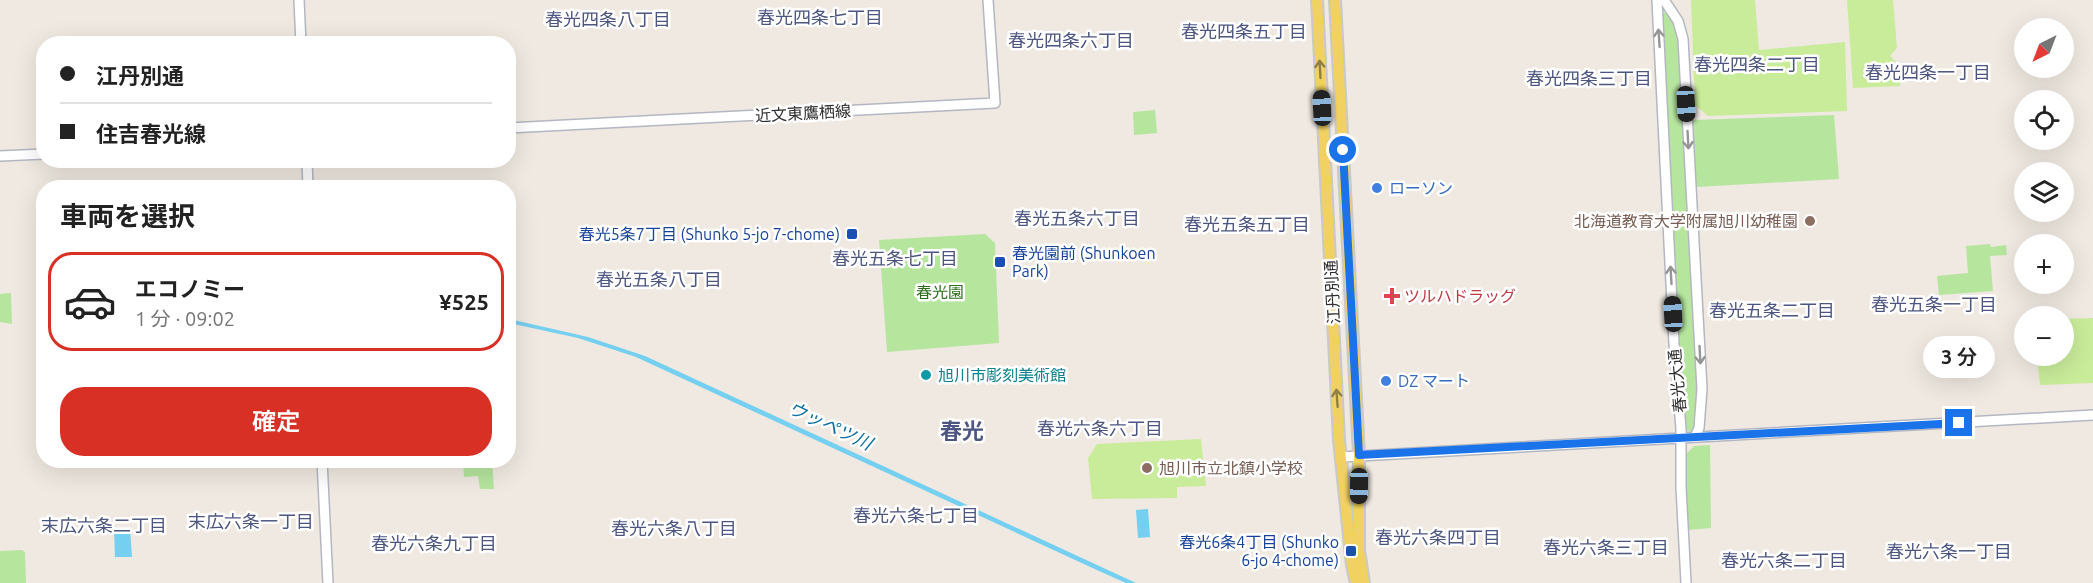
<!DOCTYPE html>
<html lang="ja">
<head>
<meta charset="utf-8">
<style>
  body { margin:0; font-family:Ubuntu,"Noto Sans JP",sans-serif; background:#f2f2f2; color:#222; height:100vh; display:flex; flex-direction:column; font-size:22px; white-space:nowrap }
  * { box-sizing:border-box; margin:0 }
  p { font-size:20px; color:#767676 }
  .icon { flex:none; width:33px; height:33px; fill:none; stroke:currentColor; stroke-width:2; stroke-linecap:round; stroke-linejoin:round }
  .map { position:relative; flex:1; overflow:hidden }
  .sheet { position:absolute; left:36px; top:180px; width:480px; height:288px; display:flex; flex-direction:column; background:#fff; border-radius:24px; box-shadow:0 6px 24px #0002 }
  .sheet>* { flex:none }
  .banner { position:absolute; left:36px; top:36px; width:480px; height:132px; border-radius:24px; box-shadow:0 6px 24px #0002; display:grid; align-content:center; height:132px; padding:0 24px; background:#fff }
  .needle { width:39px; rotate:222deg }
  .controls { position:absolute; left:2014px; top:18px; display:grid; gap:12px }
  .controls a { display:grid; place-items:center; width:60px; height:60px; border-radius:50%; background:#fff; box-shadow:0 6px 24px #0002; font-size:30px }
  .end { position:absolute; width:27px; height:27px; margin:-14px; border:8px solid #1a73e8; background:#fff; box-shadow:0 0 0 3px #fff }
  .from { border-radius:50% }
  .bubble { position:absolute; height:42px; border-radius:21px; background:#fff; box-shadow:0 6px 24px #0002; font-size:20px; font-weight:600; line-height:42px; text-align:center }
  .car { position:absolute; width:18px; height:36px; margin:-18px -9px; border-radius:8px; box-shadow:0 0 4px 2px #0007; background:linear-gradient(#222 24%,#8ab4d8 0 40%,#222 0 76%,#8ab4d8 0 86%,#222 0) }
  .banner b { display:flex; align-items:center; gap:21px; height:57px; font-size:22px }
  .banner b+b { border-top:2px solid #e0e0e0 }
  .banner i { width:15px; height:15px; background:#222 }
  ul { padding:0; list-style:none }
  li { display:flex; align-items:center; gap:18px; height:99px; margin:0 12px 9px; padding:0 12px; border:3px solid #e0e0e0; border-radius:24px }
  li div { flex:1 }
  li b { display:block; font-size:22px }
  li em { font-style:normal; font-weight:600 }
  li.selected { border-color:#d93025 }
  li>.icon { width:54px; height:54px; stroke-width:1.5 }
  h2 { padding:0 24px; font-size:27px; line-height:72px }
  .primary-button { display:flex; gap:12px; margin-top:auto; padding:12px 24px }
  .primary-button a { flex:1; height:69px; border-radius:24px; background:#d93025; color:#fff; font-size:24px; font-weight:600; line-height:69px; text-align:center }
  .map>svg:first-child { display:block }
</style>
</head>
<body>
<div class="map">
<svg width="2093" height="583" viewBox="0 0 2093 583">
  <rect width="100%" height="100%" fill="#efe9e1"/>
  <path fill="#b6e59e" d="M1665,12c11,8 13,20 16,32l18,337 -4,50h-11l-24,-415z
    M1155,110l2,23 -23,2 -1,-23z
    M1834,115l5,64 -143,8 -3,-67z
    M985,234l10,9 4,100 -112,9 -8,-112z
    M1990,244l1,3 15,-2 1,10 -17,1 3,35 -54,4 -2,-19 31,-3 -2,-27z
    M11,293l1,31 -12,-2v-28z
    M1710,445l1,83 -24,2 -2,-40 2,-37 7,-7z
    M463,461h29l2,28h-14l-2,-13 -14,1z
    M22,550l3,2 1,31h-26v-32z"/>
  <path fill="#c9ec9a" d="M1691,0h64l4,50 86,-8 2,69 -139,5 -13,-11z
    M1847,0h46l4,48 -7,8 9,9 1,21 -47,2z
    M2093,318v65l-53,2 -3,-29h27v-37z
    M1201,439l5,47 -29,1v11l-85,1 -4,-41 9,-14z"/>
  <path fill="#75cff0" d="M509,319l79,18 57,19 491,227h-10l-27,-12 -463,-214 -58,-19 -69,-15z
    M1148,509l2,28 -12,1 -2,-28z
    M130,528l2,29h-17l-1,-28z"/>
  <g fill="none" stroke-linecap="round" stroke-linejoin="round">
    <g stroke="#b4b7c1" stroke-width="12">
      <path id="secondary" d="M299,0l2,44
        M1657,0l17,344 7,85v58l5,96
        M1664,0l14,21 5,18 19,350 -3,39 -4,9
        M508,128l487,-25 -7,-103
        M0,156l44,-2
        M307,160l1,28
        M1341,457l752,-42
        M322,460l6,123"/>
    </g>
    <g stroke="#c9c9c9" stroke-width="14">
      <path id="primary" d="M1317,0l22,440 13,125 4,18
        M1335,0l24,455v95l5,33"/>
    </g>
    <use href="#secondary" stroke="#fff" stroke-width="9"/>
    <use href="#primary" stroke="#f2d163" stroke-width="10"/>
  </g>
  <defs><path id="oneway-shaft" d="M-6 0H5M1.5-3L5.5 0L1.5 3" fill="none" stroke-width="1.6" stroke-linecap="round" stroke-linejoin="round" transform="scale(1.5)"/></defs>
  <g stroke="#969696">
    <use href="#oneway-shaft" transform="translate(1659 38) rotate(-94)"/>
    <use href="#oneway-shaft" transform="translate(1688 140) rotate(87)"/>
    <use href="#oneway-shaft" transform="translate(1671 275) rotate(-93)"/>
    <use href="#oneway-shaft" transform="translate(1700 355) rotate(87)"/>
  </g>
  <g stroke="#908048">
    <use href="#oneway-shaft" transform="translate(1320 69) rotate(-93)"/>
    <use href="#oneway-shaft" transform="translate(1337 398) rotate(-94)"/>
  </g>
  <g fill="none" stroke-linecap="round" stroke-linejoin="round">
    <path stroke="#1a73e8" stroke-width="8" d="M1343,150l16,305 600,-32"/>
  </g>
  <g fill="#3f7fe0" stroke="#fff" stroke-width="2">
    <circle cx="1377" cy="188" r="6"/>
    <circle cx="1386" cy="381" r="6"/>
  </g>
  <g fill="#8d6e63" stroke="#fff" stroke-width="2">
    <circle cx="1810" cy="221" r="6"/>
    <circle cx="1147" cy="468" r="6"/>
  </g>
  <g fill="#1a4fb4" stroke="#fff" stroke-width="2">
    <rect x="846" y="228" width="12" height="12" rx="3"/>
    <rect x="994" y="256" width="12" height="12" rx="3"/>
    <rect x="1345" y="545" width="12" height="12" rx="3"/>
  </g>
  <path fill="#e0444e" stroke="#fff" stroke-width="2" d="M1389 287h6v6h6v6h-6v6h-6v-6h-6v-6h6z"/>
  <circle fill="#0f9aa8" stroke="#fff" stroke-width="2" cx="926" cy="375" r="6"/>
  <g text-anchor="middle" stroke-width="5" stroke-linejoin="round" paint-order="stroke">
    <g font-size="16" fill="#2e2e2e" stroke="#fff">
      <text transform="translate(803 113) rotate(-3)" y="6">近文東鷹栖線</text>
      <text transform="translate(1332 292) rotate(-93)" y="6">江丹別通</text>
      <text transform="translate(1677 381) rotate(-95)" y="6">春光大通</text>
    </g>
    <g font-size="16" fill="#366cbe" stroke="#fff" text-anchor="start">
      <text x="1389" y="194">ローソン</text>
      <text x="1398" y="387">DZ マート</text>
    </g>
    <g font-size="16" fill="#785e54" stroke="#fff" text-anchor="end">
      <text x="1798" y="227">北海道教育大学附属旭川幼稚園</text>
      <text x="1159" y="474" text-anchor="start">旭川市立北鎮小学校</text>
    </g>
    <g font-size="16" fill="#164399" stroke="#fff" text-anchor="end">
      <text x="840" y="240">春光5条7丁目 (Shunko 5-jo 7-chome)</text>
      <text x="1012" y="259" text-anchor="start">春光園前 (Shunkoen<tspan x="1012" dy="18">Park)</tspan></text>
      <text x="1339" y="548">春光6条4丁目 (Shunko<tspan x="1339" dy="18">6-jo 4-chome)</tspan></text>
    </g>
    <g font-size="16" fill="#2c6e1b" stroke="#fff">
      <text x="940" y="298">春光園</text>
    </g>
    <g font-size="16" fill="#be3a42" stroke="#fff" text-anchor="start">
      <text x="1404" y="302">ツルハドラッグ</text>
    </g>
    <g font-size="16" fill="#0d838f" stroke="#fff" text-anchor="start">
      <text x="938" y="381">旭川市彫刻美術館</text>
    </g>
    <g font-size="18" fill="#4d5680" stroke="#fff">
      <text x="820" y="24">春光四条七丁目</text>
      <text x="608" y="26">春光四条八丁目</text>
      <text x="1244" y="38">春光四条五丁目</text>
      <text x="1071" y="47">春光四条六丁目</text>
      <text x="1757" y="71">春光四条二丁目</text>
      <text x="1928" y="79">春光四条一丁目</text>
      <text x="1589" y="85">春光四条三丁目</text>
      <text x="1077" y="225">春光五条六丁目</text>
      <text x="1247" y="231">春光五条五丁目</text>
      <text x="895" y="265">春光五条七丁目</text>
      <text x="659" y="286">春光五条八丁目</text>
      <text x="1934" y="311">春光五条一丁目</text>
      <text x="1772" y="317">春光五条二丁目</text>
      <text x="1100" y="435">春光六条六丁目</text>
      <text x="916" y="522">春光六条七丁目</text>
      <text x="251" y="528">末広六条一丁目</text>
      <text x="104" y="532">末広六条二丁目</text>
      <text x="674" y="535">春光六条八丁目</text>
      <text x="1438" y="544">春光六条四丁目</text>
      <text x="434" y="550">春光六条九丁目</text>
      <text x="1606" y="554">春光六条三丁目</text>
      <text x="1949" y="558">春光六条一丁目</text>
      <text x="1784" y="567">春光六条二丁目</text>
    </g>
    <g font-size="18" font-style="italic" fill="#0d6fa3" stroke="#fff">
      <text transform="translate(830 426) rotate(25)" y="6">ウッペツ川</text>
    </g>
    <g font-size="22" font-weight="bold" fill="#4d5680" stroke="#fff">
      <text x="962" y="439">春光</text>
    </g>
  </g>
</svg>
<div class="controls">
<a><svg class="needle" viewBox="-14 -14 28 28"><path d="M0-13l5 13h-10z" fill="#e53935"/><path d="M0 13l5-13h-10z" fill="#767676"/></svg></a>
<a><svg class="icon" aria-label="locate" viewBox="0 0 24 24"><circle cx="12" cy="12" r="6"/><path d="M12 2v4M12 18v4M2 12h4M18 12h4"/></svg></a>
<a><svg class="icon" aria-label="layers" viewBox="0 0 24 24"><path d="M12 4l9 5-9 5-9-5zM3 14l9 5 9-5"/></svg></a>
<a>+</a>
<a>−</a>
</div>
<i class="end from" style="left:1343px;top:150px"></i>
<i class="end" style="left:1959px;top:423px"></i>
<div class="bubble" style="left:1923px;top:336px;width:72px">3 分</div>
<i class="car" style="left:1686px;top:104px;rotate:177deg"></i>
<i class="car" style="left:1322px;top:108px;rotate:357deg"></i>
<i class="car" style="left:1673px;top:314px;rotate:357deg"></i>
<i class="car" style="left:1359px;top:486px;rotate:181deg"></i>
<div class="banner">
<b><i class="from"></i>江丹別通</b>
<b><i></i>住吉春光線</b>
</div>
<section class="sheet">
<h2>車両を選択</h2>
<ul>
<li class="selected"><svg class="icon" aria-label="car" viewBox="0 0 24 24"><path d="M5 17H2v-5l4-1 3-4h7l3 4 3 1v5h-3M9 17h6M6 11h13"/><circle cx="7" cy="17" r="2"/><circle cx="17" cy="17" r="2"/></svg><div><b>エコノミー</b><p>1 分 · 09:02</p></div><em>¥525</em></li>
</ul>
<div class="primary-button"><a>確定</a></div>
</section>
</div>
</body>
</html>
